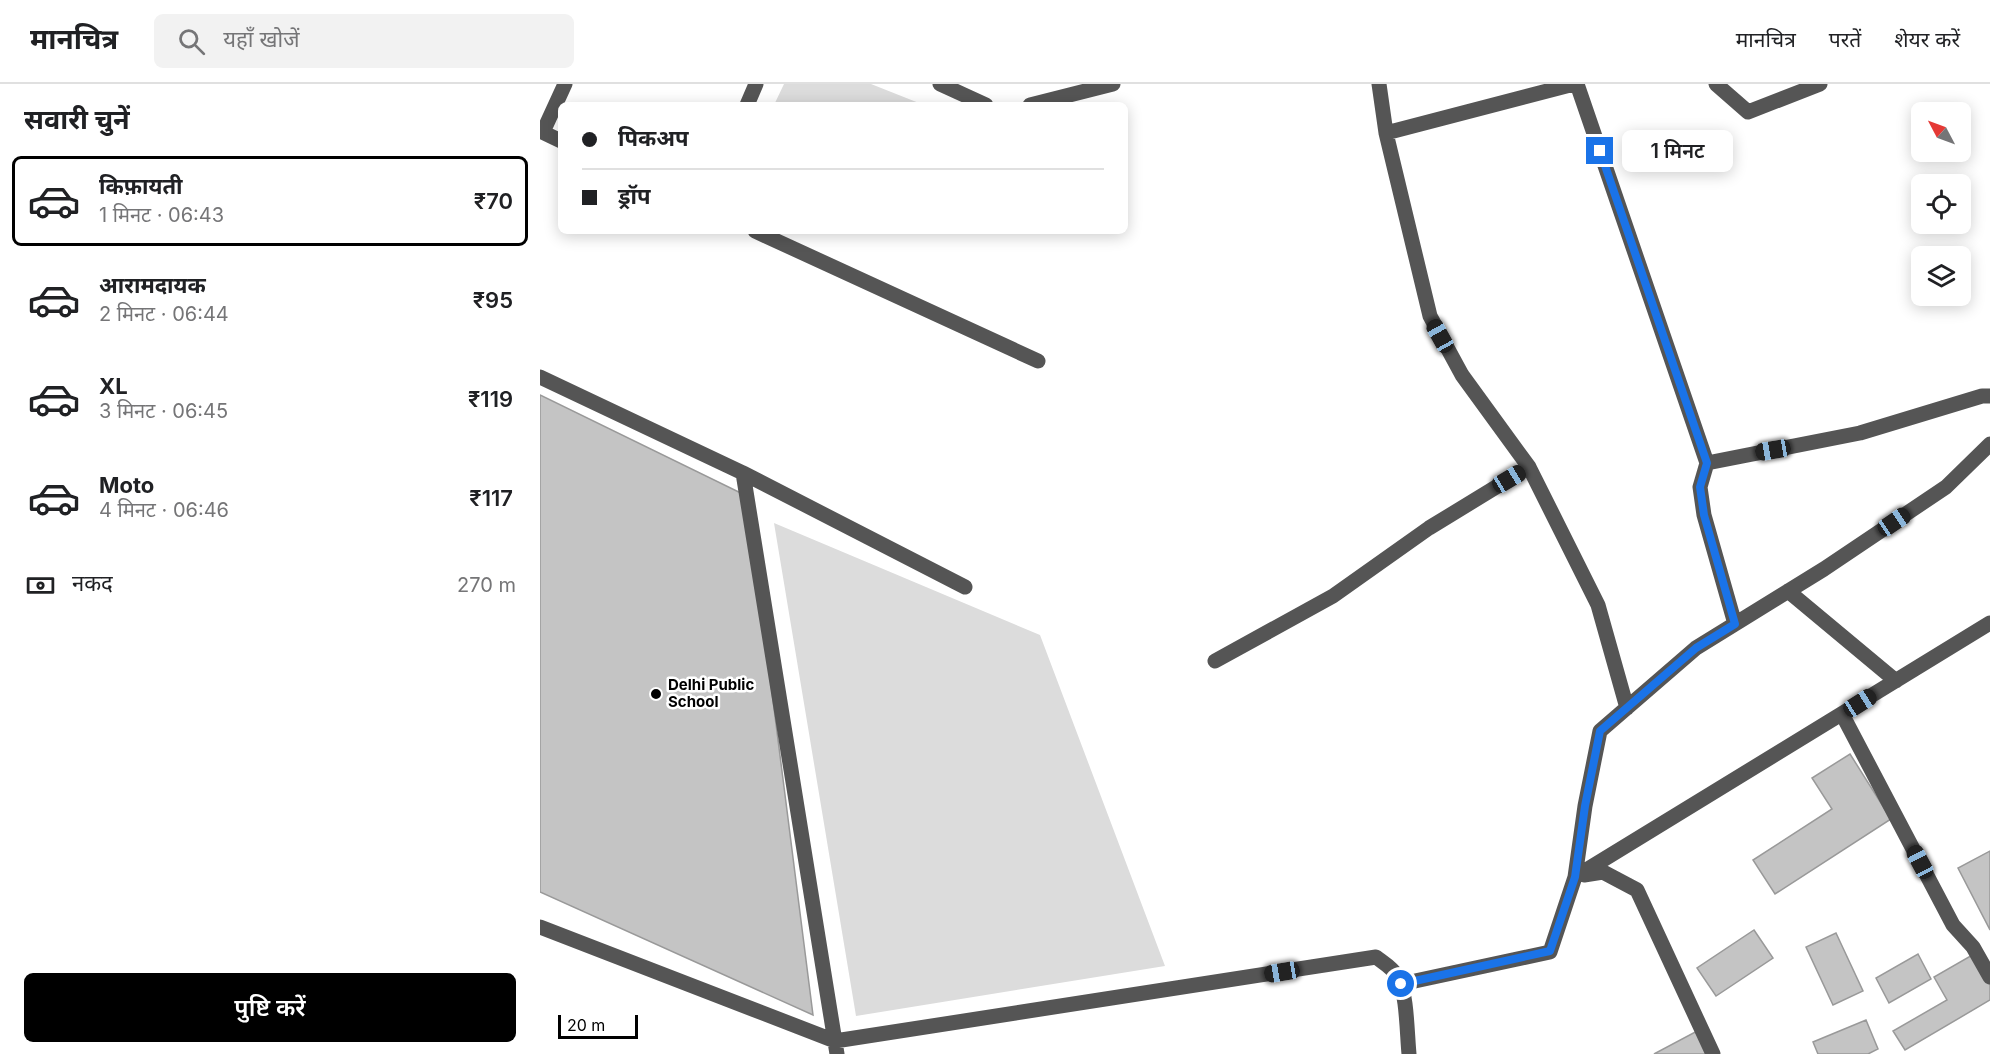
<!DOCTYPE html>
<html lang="hi">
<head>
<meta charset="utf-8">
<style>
  body { margin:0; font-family:Inter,"Noto Sans Devanagari",sans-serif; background:#f2f2f2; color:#202124; height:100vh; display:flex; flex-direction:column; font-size:22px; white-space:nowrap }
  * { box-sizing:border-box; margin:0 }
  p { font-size:20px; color:#757577 }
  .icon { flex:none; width:33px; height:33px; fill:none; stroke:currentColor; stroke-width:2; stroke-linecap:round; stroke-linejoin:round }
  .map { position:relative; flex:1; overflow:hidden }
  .details { display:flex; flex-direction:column; background:#fff; width:540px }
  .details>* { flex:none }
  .banner { position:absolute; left:18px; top:18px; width:570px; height:132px; border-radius:9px; box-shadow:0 3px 15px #0003; display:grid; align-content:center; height:132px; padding:0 24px; background:#fff }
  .needle { width:39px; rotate:311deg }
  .tools { position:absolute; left:1371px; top:18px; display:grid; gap:12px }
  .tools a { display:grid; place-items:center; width:60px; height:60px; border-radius:9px; background:#fff; box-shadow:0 3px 15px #0003; font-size:30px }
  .scale { position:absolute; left:18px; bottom:15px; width:80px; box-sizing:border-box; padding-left:6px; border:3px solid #000; border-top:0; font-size:16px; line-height:21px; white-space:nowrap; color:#000; -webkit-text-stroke:4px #fff; paint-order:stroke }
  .end { position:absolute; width:27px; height:27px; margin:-14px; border:8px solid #1a73e8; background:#fff; box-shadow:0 0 0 3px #fff }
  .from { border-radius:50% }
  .bubble { position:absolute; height:42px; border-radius:9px; background:#fff; box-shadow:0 3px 15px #0003; font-size:20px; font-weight:600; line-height:42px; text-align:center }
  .car { position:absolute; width:18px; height:36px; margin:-18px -9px; border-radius:8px; box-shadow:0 0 4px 2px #0007; background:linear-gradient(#222 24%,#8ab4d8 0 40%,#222 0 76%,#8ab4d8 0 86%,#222 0) }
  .banner b { display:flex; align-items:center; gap:21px; height:57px; font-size:22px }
  .banner b+b { border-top:2px solid #e0e0e0 }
  .banner i { width:15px; height:15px; background:#202124 }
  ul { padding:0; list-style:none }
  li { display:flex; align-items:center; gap:18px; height:90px; margin:0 12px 9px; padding:0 12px; border:3px solid transparent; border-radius:9px }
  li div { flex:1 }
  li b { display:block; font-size:22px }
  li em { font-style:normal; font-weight:600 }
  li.active { border-color:#000 }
  li>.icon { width:54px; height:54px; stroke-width:1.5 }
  h2 { padding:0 24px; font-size:27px; line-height:72px }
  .pay { display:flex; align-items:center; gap:15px; height:66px; padding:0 24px; font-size:22px }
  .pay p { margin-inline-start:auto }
  .primary-button { display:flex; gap:12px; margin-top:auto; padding:12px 24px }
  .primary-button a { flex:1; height:69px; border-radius:9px; background:#000; color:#fff; font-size:24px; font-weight:600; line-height:69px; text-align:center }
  header { display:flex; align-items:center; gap:36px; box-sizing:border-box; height:84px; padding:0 30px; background:#fff; border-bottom:2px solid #e0e0e0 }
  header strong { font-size:28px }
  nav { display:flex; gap:33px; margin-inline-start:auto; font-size:21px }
  .search { width:420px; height:54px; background:#f2f2f2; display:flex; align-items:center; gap:15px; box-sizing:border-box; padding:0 21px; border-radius:9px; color:#757577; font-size:22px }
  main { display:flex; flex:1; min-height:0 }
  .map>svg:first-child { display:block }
</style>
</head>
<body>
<header>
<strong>मानचित्र</strong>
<div class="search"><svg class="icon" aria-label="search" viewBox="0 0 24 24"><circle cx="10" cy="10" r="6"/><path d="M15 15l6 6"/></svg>यहाँ खोजें</div>
<nav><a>मानचित्र</a><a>परतें</a><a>शेयर करें</a></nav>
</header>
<main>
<section class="details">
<h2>सवारी चुनें</h2>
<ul>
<li class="active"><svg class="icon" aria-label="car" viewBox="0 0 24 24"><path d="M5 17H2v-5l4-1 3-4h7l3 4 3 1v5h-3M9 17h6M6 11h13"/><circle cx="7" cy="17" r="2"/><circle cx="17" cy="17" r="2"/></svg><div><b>किफ़ायती</b><p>1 मिनट · 06:43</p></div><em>₹70</em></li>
<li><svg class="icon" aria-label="car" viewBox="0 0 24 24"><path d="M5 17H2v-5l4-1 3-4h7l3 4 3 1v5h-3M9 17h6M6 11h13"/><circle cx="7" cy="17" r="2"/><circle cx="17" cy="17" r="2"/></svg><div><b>आरामदायक</b><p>2 मिनट · 06:44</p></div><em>₹95</em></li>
<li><svg class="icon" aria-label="car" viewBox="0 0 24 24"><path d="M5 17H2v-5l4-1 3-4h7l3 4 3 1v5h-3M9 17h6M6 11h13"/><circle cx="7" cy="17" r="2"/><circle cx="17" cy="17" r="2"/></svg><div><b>XL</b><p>3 मिनट · 06:45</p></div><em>₹119</em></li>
<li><svg class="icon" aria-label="car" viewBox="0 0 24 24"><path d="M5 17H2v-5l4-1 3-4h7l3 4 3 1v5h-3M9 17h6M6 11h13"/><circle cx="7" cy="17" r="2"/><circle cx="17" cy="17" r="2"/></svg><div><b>Moto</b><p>4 मिनट · 06:46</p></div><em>₹117</em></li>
</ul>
<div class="pay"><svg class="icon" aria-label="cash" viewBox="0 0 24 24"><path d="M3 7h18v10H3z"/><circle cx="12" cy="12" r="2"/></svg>नकद<p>270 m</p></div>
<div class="primary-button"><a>पुष्टि करें</a></div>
</section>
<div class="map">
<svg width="1450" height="970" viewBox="0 0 1450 970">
  <rect width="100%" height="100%" fill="#fff"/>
  <path fill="#dcdcdc" d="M244,0h87l53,21h-150z
    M234,439l266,112 125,331 -309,50z"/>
  <path fill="#c4c4c4" stroke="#999" stroke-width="1.5" d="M0,311l207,101 66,519 -273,-123z
    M1310,670l41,65 -116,75 -22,-34 79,-51 -20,-31z
    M1450,767v79l-32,-62z
    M1214,846l19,28 -57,38 -19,-28z
    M1296,849l27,58 -30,14 -27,-58z
    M1378,870l13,25 -42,24 -13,-25z
    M1434,870l16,27v19l-85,50 -12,-19 54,-31 -13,-23z
    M1326,936l12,29 -10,5h-50l-5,-12z
    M1159,946l13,24h-58z"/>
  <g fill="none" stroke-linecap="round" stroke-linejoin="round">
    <path stroke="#555" stroke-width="15" d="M400,0l46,21
      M839,0l7,49 44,183 32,59 67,92 69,138 29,103
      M1037,0l130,379 -7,24 4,28 31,109
      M1176,0l32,28 72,-28
      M207,21l9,-21
      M490,21l83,-21
      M0,47l21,10
      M3,48l22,-48
      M846,49l188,-49
      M215,147l283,130
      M0,293l203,96 222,114
      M1167,379l153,-30 122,-37h8
      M203,389l94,581
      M1248,507l108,90
      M675,577l118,-65 96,-68 100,-61
      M1302,630l111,211 20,22 17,30
      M1044,791l19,-3 34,18 76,164
      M1035,793l415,-254
      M0,843l295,114 541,-84c8,6 17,11 22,20 9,16 9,57 11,77
      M861,900l149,-32 25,-75 10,-71 15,-75 96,-83 128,-79 122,-82 44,-43"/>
  </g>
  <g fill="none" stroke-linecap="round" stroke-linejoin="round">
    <path stroke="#1a73e8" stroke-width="8" d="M861,900l149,-33 25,-74 10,-71 15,-75 96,-83 39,-24 -31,-109 -4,-28 7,-24 -107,-312"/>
  </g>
  <circle fill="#000" stroke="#fff" stroke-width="2" cx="116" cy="610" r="6"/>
  <g text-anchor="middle" stroke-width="5" stroke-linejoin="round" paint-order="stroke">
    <g font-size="15" font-weight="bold" fill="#000" stroke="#fff" text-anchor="start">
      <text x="128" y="606">Delhi Public<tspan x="128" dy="17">School</tspan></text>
    </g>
  </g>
</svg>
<div class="tools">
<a><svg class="needle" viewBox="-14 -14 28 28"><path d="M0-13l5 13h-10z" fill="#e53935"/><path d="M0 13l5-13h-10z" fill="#757577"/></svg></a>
<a><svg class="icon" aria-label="locate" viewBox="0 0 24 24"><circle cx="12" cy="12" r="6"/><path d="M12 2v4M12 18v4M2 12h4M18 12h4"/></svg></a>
<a><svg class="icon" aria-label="layers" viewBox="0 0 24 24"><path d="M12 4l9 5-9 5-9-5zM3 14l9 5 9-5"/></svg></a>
</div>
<div class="scale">20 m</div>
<i class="end from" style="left:861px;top:900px"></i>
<i class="end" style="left:1060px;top:67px"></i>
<div class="bubble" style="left:1082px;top:46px;width:111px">1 मिनट</div>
<i class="car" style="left:900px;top:252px;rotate:331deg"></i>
<i class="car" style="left:1233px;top:366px;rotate:260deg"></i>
<i class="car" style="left:969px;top:395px;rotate:59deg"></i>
<i class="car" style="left:1354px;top:438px;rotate:56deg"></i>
<i class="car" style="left:1320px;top:619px;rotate:58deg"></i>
<i class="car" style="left:1380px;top:778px;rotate:332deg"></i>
<i class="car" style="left:742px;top:888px;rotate:261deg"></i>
<div class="banner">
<b><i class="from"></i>पिकअप</b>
<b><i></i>ड्रॉप</b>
</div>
</div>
</main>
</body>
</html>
